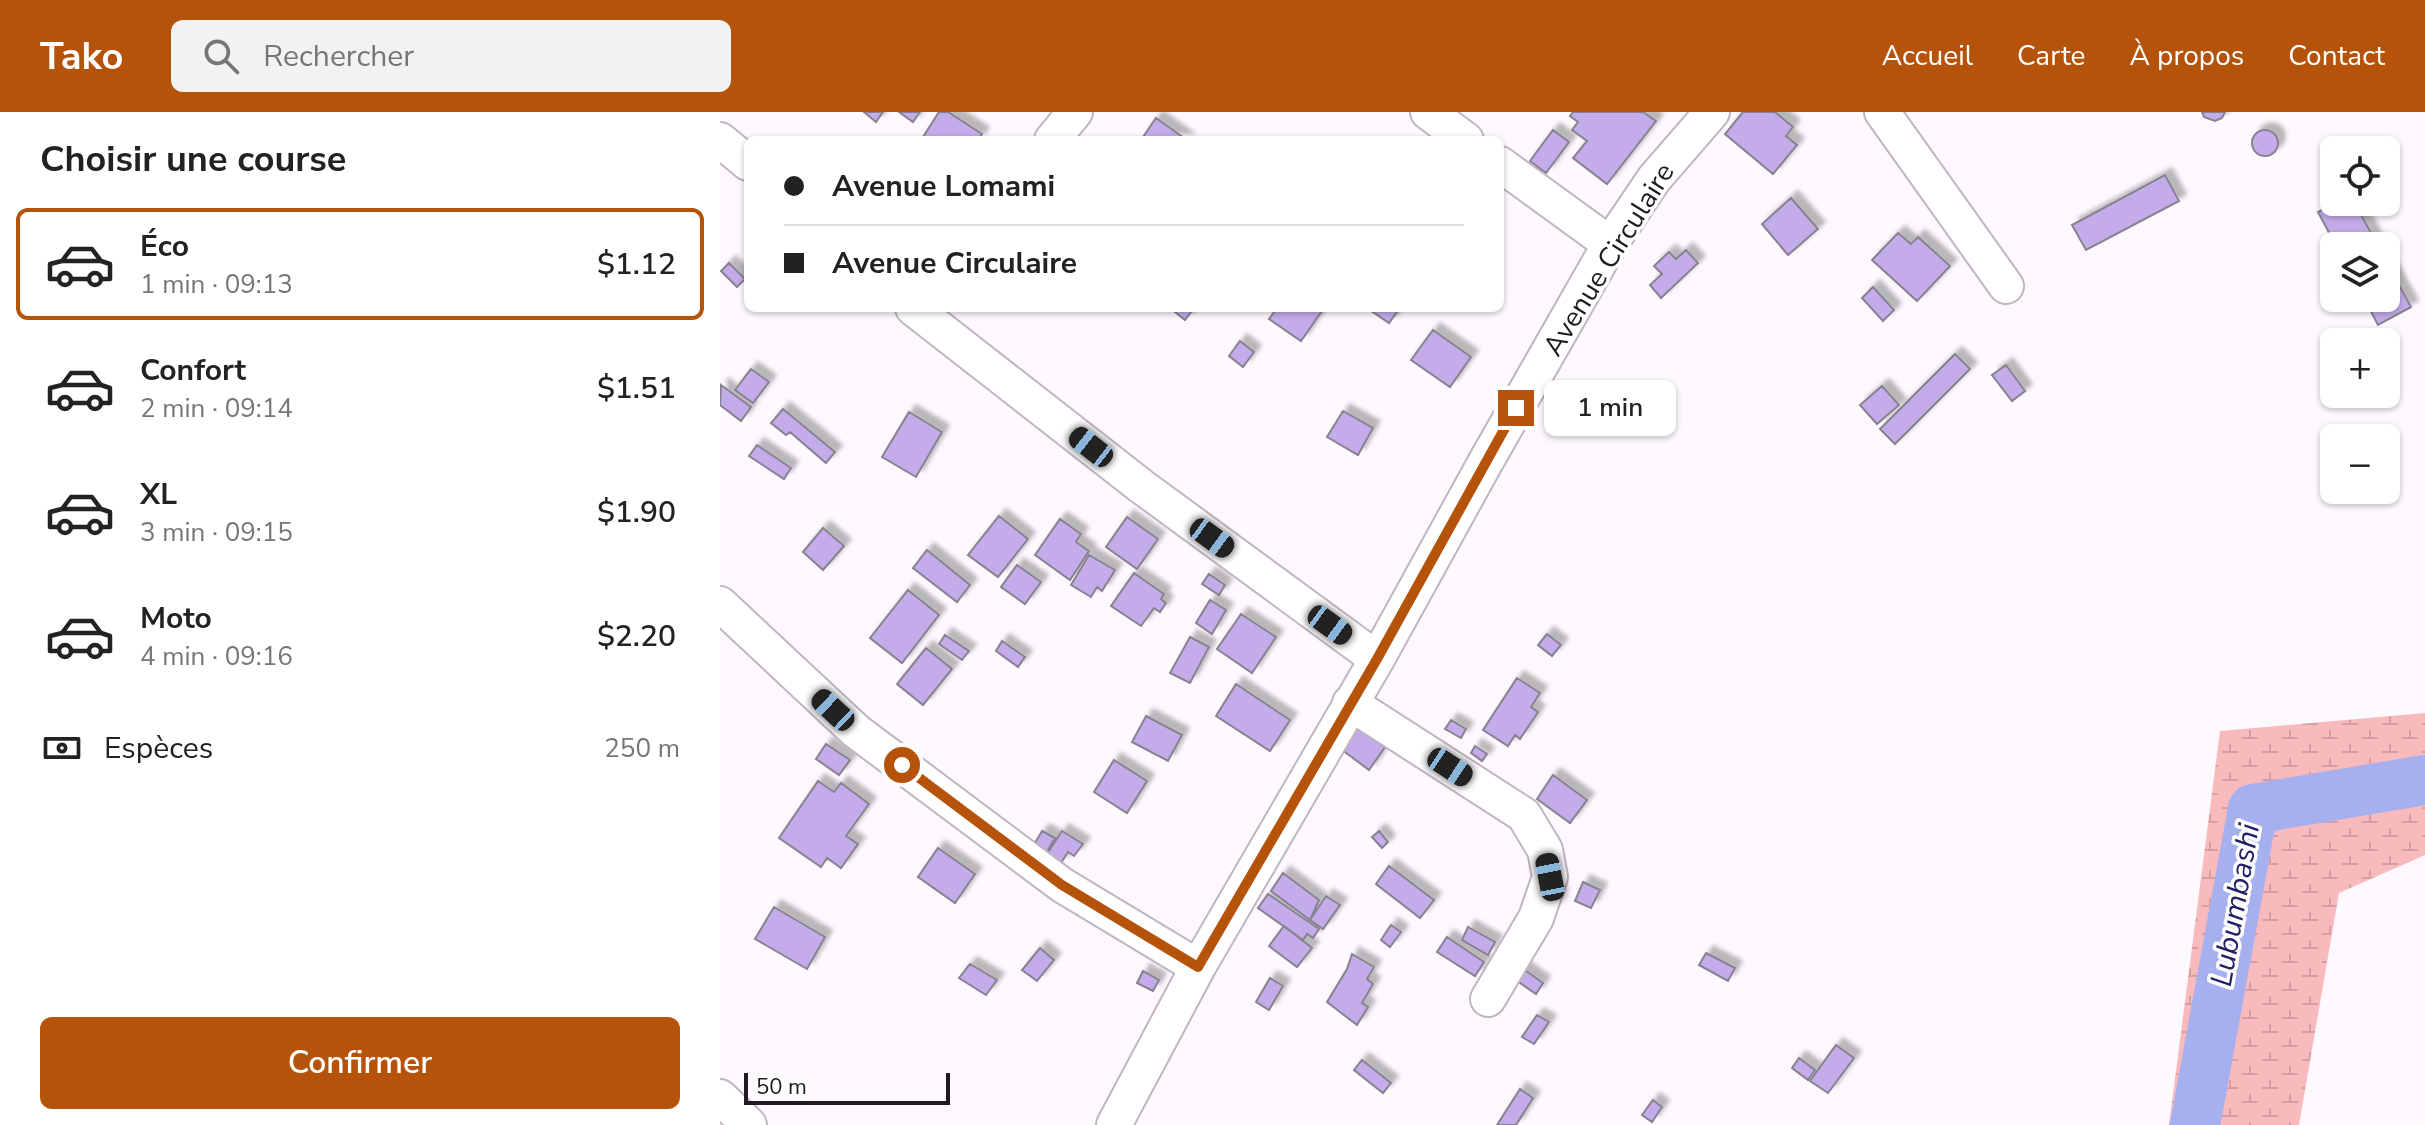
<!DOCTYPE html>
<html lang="fr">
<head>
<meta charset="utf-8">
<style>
  body { margin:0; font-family:"Nunito Sans",sans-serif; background:#f2f2f2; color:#222; height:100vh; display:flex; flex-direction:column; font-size:30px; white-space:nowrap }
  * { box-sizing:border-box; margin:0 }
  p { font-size:26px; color:#767676 }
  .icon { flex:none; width:44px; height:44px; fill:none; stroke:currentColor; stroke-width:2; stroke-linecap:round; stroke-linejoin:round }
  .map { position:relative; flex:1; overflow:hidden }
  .sheet { display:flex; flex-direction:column; background:#fff; width:720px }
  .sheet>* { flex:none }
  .hud { position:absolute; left:24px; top:24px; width:760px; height:176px; border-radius:12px; box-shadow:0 2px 6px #0004; display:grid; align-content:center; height:176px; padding:0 40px; background:#fff }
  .tools { position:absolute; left:1600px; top:24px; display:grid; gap:16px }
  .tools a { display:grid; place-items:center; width:80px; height:80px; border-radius:12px; background:#fff; box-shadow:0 2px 6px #0004; font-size:40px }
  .scale { position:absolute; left:24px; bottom:20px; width:206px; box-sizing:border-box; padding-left:8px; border:4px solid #1e1a1e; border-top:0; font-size:22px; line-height:28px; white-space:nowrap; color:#1e1a1e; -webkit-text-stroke:6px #fff; paint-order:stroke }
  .end { position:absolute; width:36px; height:36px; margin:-18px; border:10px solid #b45309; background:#fff; box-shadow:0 0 0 4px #fff }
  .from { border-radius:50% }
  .bubble { position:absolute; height:56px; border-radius:12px; background:#fff; box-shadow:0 2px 6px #0004; font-size:26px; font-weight:600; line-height:56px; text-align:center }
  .car { position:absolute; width:24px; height:48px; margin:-24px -12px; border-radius:10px; box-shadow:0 0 6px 2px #0007; background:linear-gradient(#222 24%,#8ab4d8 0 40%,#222 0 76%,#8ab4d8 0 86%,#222 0) }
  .hud b { display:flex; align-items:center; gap:28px; height:76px; font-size:30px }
  .hud b+b { border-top:2px solid #e0e0e0 }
  .hud i { width:20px; height:20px; background:#222 }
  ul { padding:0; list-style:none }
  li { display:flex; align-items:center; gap:24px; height:112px; margin:0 16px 12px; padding:0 24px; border:4px solid transparent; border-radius:12px }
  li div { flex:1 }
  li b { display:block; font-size:30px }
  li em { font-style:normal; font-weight:600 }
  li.active { border-color:#b45309 }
  li>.icon { width:72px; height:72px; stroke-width:1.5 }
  h2 { padding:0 40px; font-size:36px; line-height:96px }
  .pay { display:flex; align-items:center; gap:20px; height:88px; padding:0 40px; font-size:30px }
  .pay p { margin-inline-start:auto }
  .primary-button { display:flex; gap:16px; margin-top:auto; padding:16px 40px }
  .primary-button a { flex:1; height:92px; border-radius:12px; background:#b45309; color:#fff; font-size:32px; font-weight:600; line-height:92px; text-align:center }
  header { display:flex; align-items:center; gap:48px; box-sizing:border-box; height:112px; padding:0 40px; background:#b45309; color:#fff }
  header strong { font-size:38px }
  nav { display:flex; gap:44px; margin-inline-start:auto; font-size:28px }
  .search { width:560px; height:72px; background:#f2f2f2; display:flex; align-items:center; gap:20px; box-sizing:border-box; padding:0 28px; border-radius:12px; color:#767676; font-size:30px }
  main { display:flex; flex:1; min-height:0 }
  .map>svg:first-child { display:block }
</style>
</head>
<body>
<header>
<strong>Tako</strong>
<div class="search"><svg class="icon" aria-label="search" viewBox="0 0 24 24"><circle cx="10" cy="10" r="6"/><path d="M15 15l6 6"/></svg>Rechercher</div>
<nav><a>Accueil</a><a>Carte</a><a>À propos</a><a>Contact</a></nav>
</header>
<main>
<section class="sheet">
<h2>Choisir une course</h2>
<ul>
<li class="active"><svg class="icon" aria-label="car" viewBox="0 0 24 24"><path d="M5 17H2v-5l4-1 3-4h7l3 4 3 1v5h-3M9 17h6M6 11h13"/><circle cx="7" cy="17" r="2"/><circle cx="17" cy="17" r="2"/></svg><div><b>Éco</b><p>1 min · 09:13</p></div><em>$1.12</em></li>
<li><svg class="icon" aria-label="car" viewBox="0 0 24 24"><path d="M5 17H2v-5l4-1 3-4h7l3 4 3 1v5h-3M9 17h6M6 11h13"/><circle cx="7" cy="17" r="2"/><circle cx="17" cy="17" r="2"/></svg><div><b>Confort</b><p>2 min · 09:14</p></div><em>$1.51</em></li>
<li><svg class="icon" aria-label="car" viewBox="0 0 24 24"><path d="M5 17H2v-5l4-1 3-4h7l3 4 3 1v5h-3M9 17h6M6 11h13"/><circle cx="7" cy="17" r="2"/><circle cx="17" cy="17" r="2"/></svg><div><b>XL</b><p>3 min · 09:15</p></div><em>$1.90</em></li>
<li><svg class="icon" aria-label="car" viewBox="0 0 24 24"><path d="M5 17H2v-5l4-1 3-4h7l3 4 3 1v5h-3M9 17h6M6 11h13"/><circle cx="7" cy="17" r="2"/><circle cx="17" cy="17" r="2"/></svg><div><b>Moto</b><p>4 min · 09:16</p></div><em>$2.20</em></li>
</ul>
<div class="pay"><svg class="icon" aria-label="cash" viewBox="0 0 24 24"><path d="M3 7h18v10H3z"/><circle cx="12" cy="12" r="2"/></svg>Espèces<p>250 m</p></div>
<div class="primary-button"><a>Confirmer</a></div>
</section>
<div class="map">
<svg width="1705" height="1013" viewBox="0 0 1705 1013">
  <defs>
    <pattern id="wetland-marsh" width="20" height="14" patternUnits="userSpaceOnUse" patternTransform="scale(2)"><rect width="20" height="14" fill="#f9babd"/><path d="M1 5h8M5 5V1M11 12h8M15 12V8" fill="none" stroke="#d59fa2"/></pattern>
    <filter id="shadow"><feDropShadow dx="7" dy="-7" stdDeviation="2" flood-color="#0004"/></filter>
  </defs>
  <rect width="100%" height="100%" fill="#fef9fe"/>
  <path fill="url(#wetland-marsh)" d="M1705,601v142l-86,38 -40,232h-130l51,-394z"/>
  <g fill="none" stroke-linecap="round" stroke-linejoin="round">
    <path stroke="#a6b0ef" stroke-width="50" d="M1475,1013l58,-316 172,-29"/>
  </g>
  <path fill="#c4aceb" stroke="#87828f" stroke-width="2" filter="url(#shadow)" d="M144,0h19l-7,10z
    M179,0h21l-7,10z
    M219,0h9l34,22 -4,6h-50l-5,-3z
    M853,0h70l13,9 -49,63 -34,-26 14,-17 -15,-11 6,-8 -8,-6z
    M1023,0h32l18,15 -7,9 11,9 -24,29 -48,-40z
    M1482,0h23l-3,6 -7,3 -11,-4z
    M436,6l31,22h-46z
    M833,18l16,12 -23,31 -16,-12z
    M1532 31a13 13 0 1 1 26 0a13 13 0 1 1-26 0Z
    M1445,63l14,26 -93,49 -14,-25z
    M1071,86l27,31 -30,26 -26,-31z
    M1617,90h17l24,44h-42l-18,-34z
    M1178,121l13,11 7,-7 32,29 -33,35 -45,-41z
    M966,138l12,13 -37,35 -11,-13 12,-11 -8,-8 15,-14 7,7z
    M1666,149l25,46 -33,18 -14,-27h22z
    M9,151l16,16 -8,8 -16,-16z
    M1153,175l21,23 -11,11 -21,-23z
    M450,196h24l-9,12z
    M557,196h47l-23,33 -32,-22z
    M647,196h30l2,1 -10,14z
    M713,218l38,27 -21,30 -39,-27z
    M520,229l14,11 -11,15 -14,-11z
    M1235,242l15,15 -75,75 -15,-15z
    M1286,253l19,26 -13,10 -20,-26z
    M31,257l18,13 -16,21 -18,-13z
    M1,273l30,22 -10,14 -21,-16z
    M1162,274l17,19 -22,19 -17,-19z
    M63,297l52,43 -9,11 -36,-31 -4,3 -15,-12z
    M623,299l30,17 -15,27 -31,-18z
    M189,300l33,20 -26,45 -34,-20z
    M37,333l34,23 -7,11 -35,-23z
    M279,404l29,23 -30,38 -30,-22z
    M407,405l31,22 -21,30 -31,-22z
    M340,407l21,15 -5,8 13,9 -19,29 -35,-25z
    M103,416l21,18 -21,24 -20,-18z
    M207,438l43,35 -13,17 -44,-34z
    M369,443l26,15 -13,21 -5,-4 -6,10 -20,-12z
    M297,453l24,17 -16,22 -24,-17z
    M414,461l30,21 -3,5 5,4 -6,9 -6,-4 -13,18 -30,-20z
    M489,462l16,11 -6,10 -17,-11z
    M188,478l31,25 -37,48 -32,-25z
    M490,488l16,10 -14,24 -16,-11z
    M521,502l35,23 -24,36 -35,-24z
    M827,522l14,11 -9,11 -14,-11z
    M225,523l24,16 -7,9 -23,-16z
    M470,525l19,10 -19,36 -20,-10z
    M282,529l23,16 -7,10 -22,-16z
    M206,536l26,21 -29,36 -26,-21z
    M797,566l23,15 -9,14 7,5 -18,27 -5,-4 -7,11 -25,-16z
    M516,572l54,36 -20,31 -54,-35z
    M426,604l36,19 -14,26 -36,-19z
    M731,608l15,9 -5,9 -16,-9z
    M637,615l28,20 -16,23 -28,-21z
    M106,632l24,16 -11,15 -23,-16z
    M755,634l12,8 -5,7 -11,-8z
    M394,648l33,21 -20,32 -33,-21z
    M833,663l34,25 -17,23 -33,-24z
    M98,669l16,11 7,-9 28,21 -23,32 12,8 -17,24 -14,-10 -6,9 -42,-29z
    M322,719l13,7 -10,17 -13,-7z
    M342,719l21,13 -9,12 -6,-4 -7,11 -14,-9z
    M659,719l9,11 -6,6 -10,-11z
    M218,736l37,26 -20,29 -37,-26z
    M669,754l45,34 -14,18 -44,-34z
    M563,761l36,27 -9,20 -39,-29z
    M863,770l17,8 -9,18 -16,-7z
    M548,782l51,35 -6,9 -6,-4 -4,6 -45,-32z
    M606,784l14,9 -17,24 -13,-9z
    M54,795l51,30 -18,32 -52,-30z
    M671,813l10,7 -11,15 -9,-7z
    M564,814l28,22 -15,19 -28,-21z
    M748,815l27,15 -7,13 -26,-15z
    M727,825l37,25 -9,14 -38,-24z
    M320,836l14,12 -17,21 -15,-11z
    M986,841l29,15 -7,13 -29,-16z
    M632,842l22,13 -7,12 6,5 -11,19 6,4 -11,18 -30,-23 20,-33z
    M250,852l27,16 -11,15 -27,-17z
    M798,853l25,18 -7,11 -26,-18z
    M423,859l16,9 -6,11 -16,-8z
    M550,866l13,8 -14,24 -13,-8z
    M817,903l12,7 -15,22 -12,-7z
    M1116,933l18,13 -26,35 -18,-12z
    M1079,946l16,12 -7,10 -16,-12z
    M642,948l29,23 -8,10 -29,-23z
    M800,977l13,9 -17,27h-19z
    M933,988l9,7 -10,15 -10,-7z"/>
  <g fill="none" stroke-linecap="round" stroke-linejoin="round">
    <g stroke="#c0b5c0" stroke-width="38">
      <path id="minor" d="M708,0l38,28
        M1162,0l124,174
        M0,28l28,23
        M332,28l23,-28
        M780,52l110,80
        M193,196l228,178 236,173
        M0,492l136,127 206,154 136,82
        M630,591l174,112 21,35 5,27 -14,41 -48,81
        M0,985l29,28
        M394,1013l84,-158 179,-308 108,-196 125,-219 44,-65 58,-67"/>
    </g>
    <use href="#minor" stroke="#fff" stroke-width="34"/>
  </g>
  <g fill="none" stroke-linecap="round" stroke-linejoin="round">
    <path stroke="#b45309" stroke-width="10" d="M182,653l160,120 136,82 179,-308 139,-251"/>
  </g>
  <g text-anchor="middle" stroke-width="7" stroke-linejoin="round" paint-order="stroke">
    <g font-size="28" fill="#1e1a1e" stroke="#fff">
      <text transform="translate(888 147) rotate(-58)" y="10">Avenue Circulaire</text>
    </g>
    <g font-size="30" font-style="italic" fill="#212067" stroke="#fff">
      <text transform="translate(1515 793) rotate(-80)" y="10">Lubumbashi</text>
    </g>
  </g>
</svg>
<div class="tools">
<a><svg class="icon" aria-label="locate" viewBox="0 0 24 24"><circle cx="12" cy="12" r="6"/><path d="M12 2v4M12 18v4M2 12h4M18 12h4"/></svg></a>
<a><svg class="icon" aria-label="layers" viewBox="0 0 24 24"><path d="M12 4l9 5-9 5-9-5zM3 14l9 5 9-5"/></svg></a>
<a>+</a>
<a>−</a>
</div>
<div class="scale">50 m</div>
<i class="end from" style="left:182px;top:653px"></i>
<i class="end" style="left:796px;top:296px"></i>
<div class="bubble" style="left:824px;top:268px;width:132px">1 min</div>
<i class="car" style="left:371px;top:335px;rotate:308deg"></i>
<i class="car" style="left:492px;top:426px;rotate:126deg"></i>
<i class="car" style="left:610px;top:513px;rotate:126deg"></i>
<i class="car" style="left:113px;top:598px;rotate:313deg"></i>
<i class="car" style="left:730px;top:655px;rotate:123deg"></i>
<i class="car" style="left:830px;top:765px;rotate:349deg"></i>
<div class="hud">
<b><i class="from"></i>Avenue Lomami</b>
<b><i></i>Avenue Circulaire</b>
</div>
</div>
</main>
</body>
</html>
